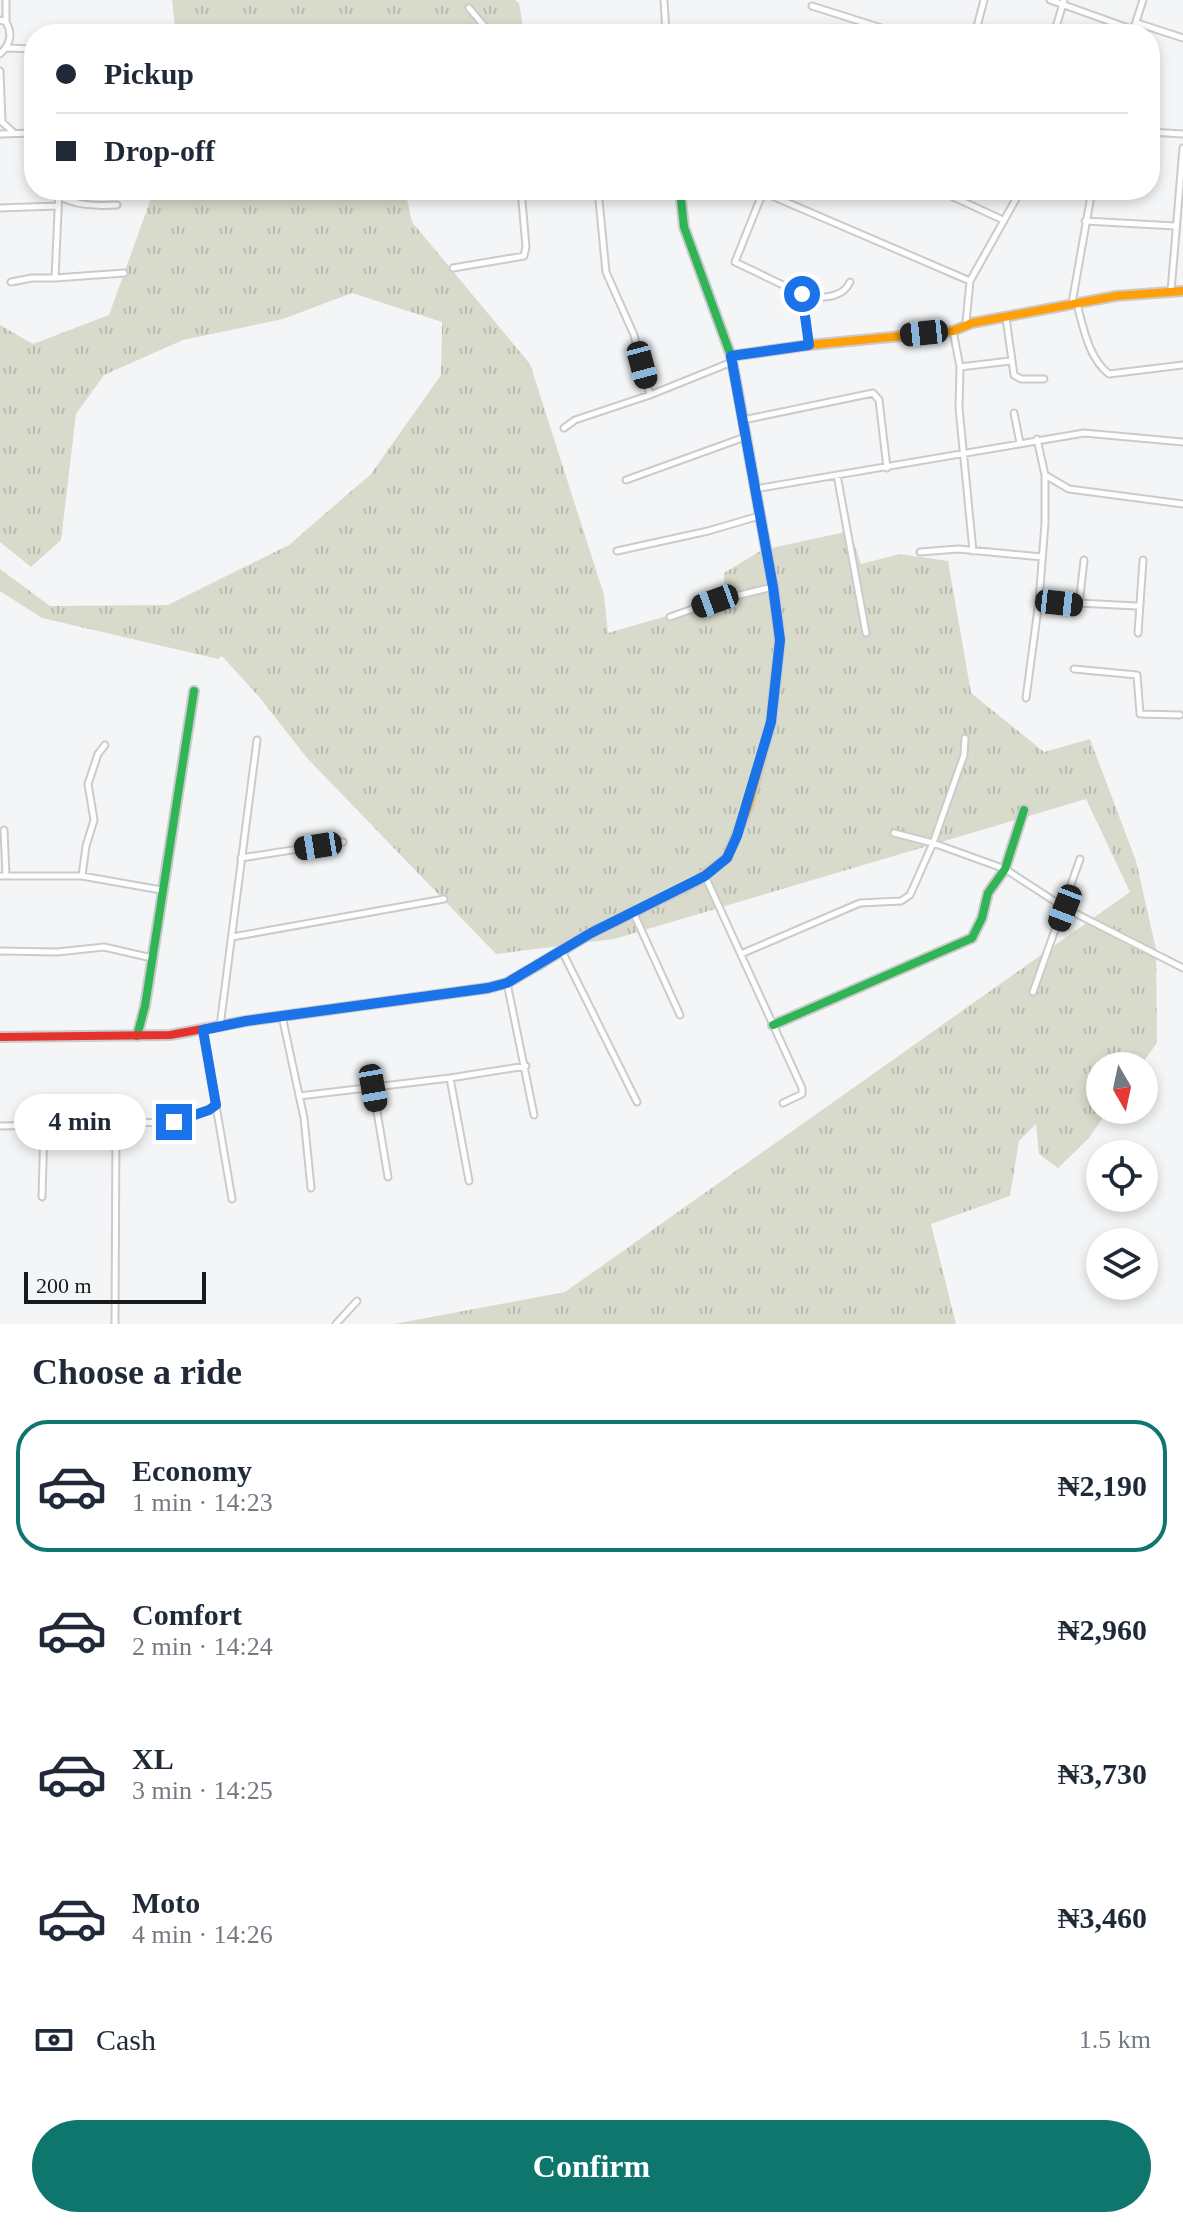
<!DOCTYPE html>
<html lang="en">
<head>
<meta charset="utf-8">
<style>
  body { margin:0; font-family:Georgia,serif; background:#f6f6f7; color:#1f2937; height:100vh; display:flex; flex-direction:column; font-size:30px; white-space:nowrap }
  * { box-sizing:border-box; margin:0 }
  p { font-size:26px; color:#747a83 }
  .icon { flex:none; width:44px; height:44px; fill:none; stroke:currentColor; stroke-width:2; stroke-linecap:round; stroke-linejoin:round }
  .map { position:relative; height:1324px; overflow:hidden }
  .details { display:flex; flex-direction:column; background:#fff; flex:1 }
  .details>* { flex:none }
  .top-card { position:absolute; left:24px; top:24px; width:1136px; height:176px; border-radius:32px; box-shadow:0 4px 12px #0003; display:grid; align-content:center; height:176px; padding:0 32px; background:#fff }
  .needle { width:52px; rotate:171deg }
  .tools { position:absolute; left:1086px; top:1052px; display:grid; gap:16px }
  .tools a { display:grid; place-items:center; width:72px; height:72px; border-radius:50%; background:#fff; box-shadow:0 4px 12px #0003; font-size:40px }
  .scale { position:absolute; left:24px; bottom:20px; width:182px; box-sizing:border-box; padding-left:8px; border:4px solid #18191a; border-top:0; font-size:22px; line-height:28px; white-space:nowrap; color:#18191a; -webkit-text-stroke:6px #f3f5f7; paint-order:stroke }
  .end { position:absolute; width:36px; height:36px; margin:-18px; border:10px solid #1a73e8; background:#fff; box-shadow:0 0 0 4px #fff }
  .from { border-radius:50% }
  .bubble { position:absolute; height:56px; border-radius:28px; background:#fff; box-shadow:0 4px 12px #0003; font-size:26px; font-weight:700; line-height:56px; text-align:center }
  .car { position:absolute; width:24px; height:48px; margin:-24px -12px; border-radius:10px; box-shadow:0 0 6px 2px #0007; background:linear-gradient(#222 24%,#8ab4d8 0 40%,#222 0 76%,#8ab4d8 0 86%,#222 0) }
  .top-card b { display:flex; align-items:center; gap:28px; height:76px; font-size:30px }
  .top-card b+b { border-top:2px solid #e0e1e3 }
  .top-card i { width:20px; height:20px; background:#1f2937 }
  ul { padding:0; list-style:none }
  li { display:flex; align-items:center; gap:24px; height:132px; margin:0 16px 12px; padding:0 16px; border:4px solid transparent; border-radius:32px }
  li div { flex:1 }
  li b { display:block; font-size:30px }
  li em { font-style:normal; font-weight:700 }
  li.selected { border-color:#0f766e }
  li>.icon { width:72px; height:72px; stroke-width:1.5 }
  h2 { padding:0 32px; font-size:36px; line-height:96px }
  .pay { display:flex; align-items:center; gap:20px; height:88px; padding:0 32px; font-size:30px }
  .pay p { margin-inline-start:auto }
  .button { display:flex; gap:16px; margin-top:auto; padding:16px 32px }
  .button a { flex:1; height:92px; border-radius:48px; background:#0f766e; color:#fff; font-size:32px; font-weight:700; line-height:92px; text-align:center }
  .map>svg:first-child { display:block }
</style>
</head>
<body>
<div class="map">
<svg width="1183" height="1324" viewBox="0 0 1183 1324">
  <defs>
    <pattern id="grass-tufts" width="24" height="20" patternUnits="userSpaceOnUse" patternTransform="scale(2)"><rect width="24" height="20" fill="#d8dbcb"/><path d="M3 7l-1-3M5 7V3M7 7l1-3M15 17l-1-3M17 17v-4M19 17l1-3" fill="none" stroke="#b9bbae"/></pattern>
  </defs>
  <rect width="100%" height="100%" fill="#f4f5f6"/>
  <path fill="url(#grass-tufts)" d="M172,0h343l4,3 5,31h-348z
    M154,190h251l7,32 118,142 74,231 4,38 117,-34 -1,-26 38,-23 88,-19 11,33 39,-10 48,7 23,132 73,59 46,-13 46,122 20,88 1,94 -17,23h-40v44h8l-19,28 -31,30 -19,-14 -3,-30 -17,17 -9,55 -79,28 25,100h-562l171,-32 565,-400 -44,-93 -472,140 -118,15 -189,-196 -47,-60 -38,-42 -4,3 -176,-41 -42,-27v-22l50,37 118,-1 121,-60 82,-71 70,-99 1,-53 -90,-29 -69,26 -100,21 -79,35 -28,39 -15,126 -30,27 -31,-25v-217l33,19 76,-29z"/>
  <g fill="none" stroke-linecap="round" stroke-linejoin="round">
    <g stroke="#cbcbcc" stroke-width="9">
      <path id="street" d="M6,0v21
        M664,0l2,34
        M1050,0l84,30
        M812,6l88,28
        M469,8l22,26
        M0,20l6,2c7,12 4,23 -6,32
        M1137,23l46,15
        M565,30l1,4
        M975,34l9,-34
        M1054,34l10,-34
        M1132,34l11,-34
        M6,48l28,1
        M0,71l2,51 12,11
        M1150,132l33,2
        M0,134l34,-1
        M59,190l-4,88 69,-5
        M598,190l8,82 28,63 16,60
        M758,190l212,91
        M938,190l65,30
        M453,192l22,-2
        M763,192l-28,70 67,32 7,51
        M59,196c18,10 38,10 58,9
        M0,208l57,-2
        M1085,221l90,5
        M453,268l71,-12 2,-9 -5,-57
        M11,282l21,-4h23
        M1171,291l12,-143
        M803,298c17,-1 39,2 47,-16
        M1072,303l20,-113
        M1077,304c6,23 12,55 32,70l74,-9
        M1006,318l8,57 7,4h23
        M966,322l4,-41 51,-91
        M953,331l7,36 -1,41 14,143
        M960,367l50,-6
        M1014,413l6,30
        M743,420l130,-27 6,7 8,68
        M564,428l11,-8 75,-25 82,-33
        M837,475l29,158
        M1045,475l24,14 114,15
        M626,480l119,-43
        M755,489l329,-56 99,9
        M617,551l91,-20 51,-15
        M920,552l38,-3 84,8
        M1039,601l98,5
        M1079,605l5,-45
        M670,617l45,-16 58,-14
        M1138,633l5,-73
        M1074,669l63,6 3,39 40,1
        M1026,698l13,-97 6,-78v-48l-8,-36
        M4,830l2,46
        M894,833l39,10 72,26 60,39 118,60
        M241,858l102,-16
        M0,876h82l79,14
        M82,876l4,-30 8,-26 -6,-36 10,-30 7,-9
        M705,876l97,212v6l-19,9
        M633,912l47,103
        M232,937l212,-38
        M0,951l57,1 47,-5 48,11
        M562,951l75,151
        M741,954l119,-51 41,-2 9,-6 23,-52 31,-88 1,-17
        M507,983l27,132
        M1033,992l47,-133
        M282,1016l22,102 7,70
        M220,1026l37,-286
        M203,1030l29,169
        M450,1078l19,103
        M373,1088l15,89
        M299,1096l151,-18 76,-12
        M0,1126l174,-4 35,-12 7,-5
        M42,1197l2,-70
        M115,1324l1,-201
        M336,1324l21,-23"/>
    </g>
    <g stroke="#cbcbcc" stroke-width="12">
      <path id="fast" d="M680,190l4,37 47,129 6,31
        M773,1025l199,-87 10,-20 6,-25 17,-24 19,-59
        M137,1036l8,-30 49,-315"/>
    </g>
    <g stroke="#cbcbcc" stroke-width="12">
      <path id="slow" d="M731,356l78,-11 144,-14 19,-8 144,-27 67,-5
        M538,965l53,-32 104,-51 32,-24 21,-51 23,-85 9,-82 -7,-53 -36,-200"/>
    </g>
    <g stroke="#cbcbcc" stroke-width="12">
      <path id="jam" d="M0,1037l170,-2 76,-14 242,-33 19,-5 31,-18"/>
    </g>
    <use href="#street" stroke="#fdfefe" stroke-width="5"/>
    <use href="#fast" stroke="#30b455" stroke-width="8"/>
    <use href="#slow" stroke="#ff9f0a" stroke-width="8"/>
    <use href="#jam" stroke="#e5322d" stroke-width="8"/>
  </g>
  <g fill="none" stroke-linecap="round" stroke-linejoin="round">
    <path stroke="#1a73e8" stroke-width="10" d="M174,1122l35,-12 7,-5 -13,-75 43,-9 242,-33 19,-5 84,-50 114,-57 22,-18 10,-22 34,-114 9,-82 -7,-53 -42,-231 78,-11 -7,-51"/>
  </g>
</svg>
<div class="tools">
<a><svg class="needle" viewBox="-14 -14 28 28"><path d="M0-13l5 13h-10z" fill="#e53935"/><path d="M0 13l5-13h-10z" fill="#747a83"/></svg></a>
<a><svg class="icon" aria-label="locate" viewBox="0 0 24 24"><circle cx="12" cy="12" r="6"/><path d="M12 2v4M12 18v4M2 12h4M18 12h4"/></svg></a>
<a><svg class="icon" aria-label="layers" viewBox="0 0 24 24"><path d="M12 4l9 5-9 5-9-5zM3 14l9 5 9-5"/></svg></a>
</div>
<div class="scale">200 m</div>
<i class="end from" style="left:802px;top:294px"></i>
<i class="end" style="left:174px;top:1122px"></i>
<div class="bubble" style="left:14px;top:1094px;width:132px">4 min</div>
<i class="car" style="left:924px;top:333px;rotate:264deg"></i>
<i class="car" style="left:642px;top:365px;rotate:165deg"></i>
<i class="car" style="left:715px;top:601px;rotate:250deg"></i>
<i class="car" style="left:1059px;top:603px;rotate:96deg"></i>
<i class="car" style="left:318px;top:846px;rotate:261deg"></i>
<i class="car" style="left:1065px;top:908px;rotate:201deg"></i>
<i class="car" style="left:373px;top:1088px;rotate:170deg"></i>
<div class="top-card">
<b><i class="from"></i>Pickup</b>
<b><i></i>Drop-off</b>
</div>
</div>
<section class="details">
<h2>Choose a ride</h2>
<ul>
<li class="selected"><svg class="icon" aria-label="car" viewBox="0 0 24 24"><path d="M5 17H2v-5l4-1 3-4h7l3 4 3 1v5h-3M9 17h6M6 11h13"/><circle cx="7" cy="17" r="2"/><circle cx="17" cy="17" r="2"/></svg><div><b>Economy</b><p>1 min · 14:23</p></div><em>₦2,190</em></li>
<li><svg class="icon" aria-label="car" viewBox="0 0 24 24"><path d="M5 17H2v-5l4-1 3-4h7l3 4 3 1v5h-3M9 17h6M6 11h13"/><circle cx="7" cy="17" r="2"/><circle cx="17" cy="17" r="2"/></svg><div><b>Comfort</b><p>2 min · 14:24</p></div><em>₦2,960</em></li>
<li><svg class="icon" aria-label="car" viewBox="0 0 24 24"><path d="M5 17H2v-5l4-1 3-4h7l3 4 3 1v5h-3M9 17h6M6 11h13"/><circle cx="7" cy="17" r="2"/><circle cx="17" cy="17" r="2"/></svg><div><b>XL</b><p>3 min · 14:25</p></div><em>₦3,730</em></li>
<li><svg class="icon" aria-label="car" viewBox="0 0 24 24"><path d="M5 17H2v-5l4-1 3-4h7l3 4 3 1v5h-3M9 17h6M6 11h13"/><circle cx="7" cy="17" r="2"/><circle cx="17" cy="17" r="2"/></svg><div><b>Moto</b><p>4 min · 14:26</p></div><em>₦3,460</em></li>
</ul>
<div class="pay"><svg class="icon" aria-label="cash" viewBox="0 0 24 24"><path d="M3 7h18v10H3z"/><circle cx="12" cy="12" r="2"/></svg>Cash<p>1.5 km</p></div>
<div class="button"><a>Confirm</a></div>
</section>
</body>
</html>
